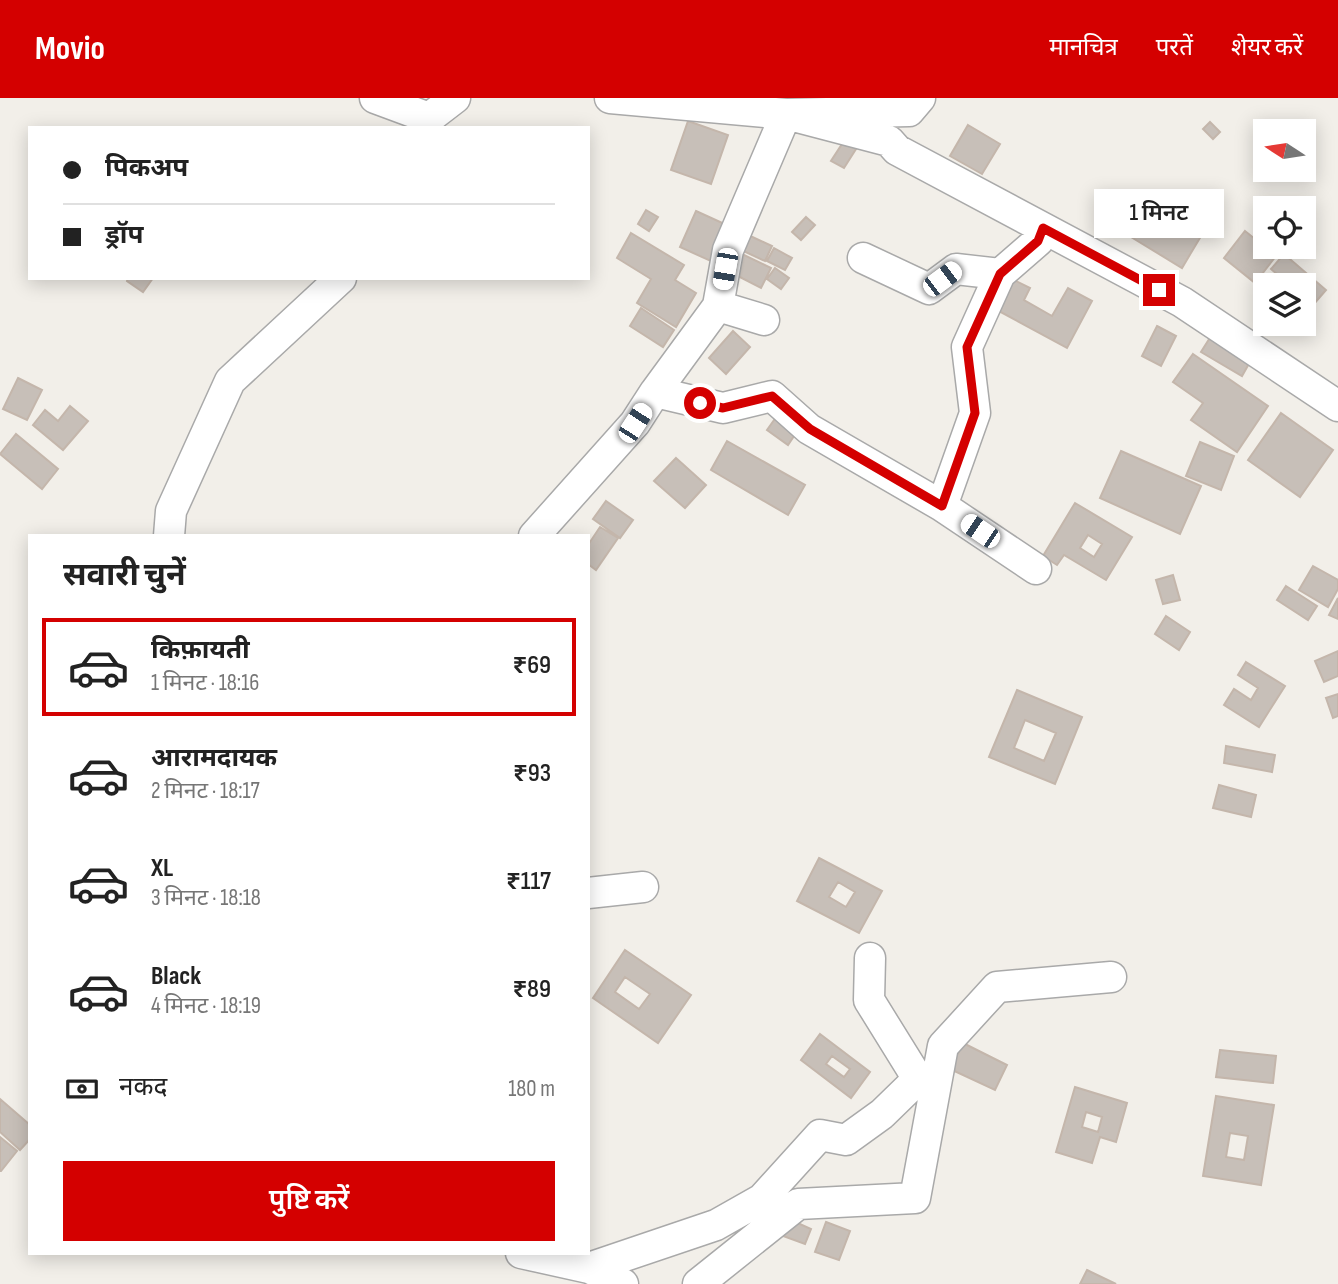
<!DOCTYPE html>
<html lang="hi">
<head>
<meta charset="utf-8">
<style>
  body { margin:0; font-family:"Sofia Sans Condensed","Noto Sans Devanagari",sans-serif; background:#f6f6f6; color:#222; height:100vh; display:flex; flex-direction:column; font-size:26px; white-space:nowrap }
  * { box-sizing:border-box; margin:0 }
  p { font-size:23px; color:#767676 }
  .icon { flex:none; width:38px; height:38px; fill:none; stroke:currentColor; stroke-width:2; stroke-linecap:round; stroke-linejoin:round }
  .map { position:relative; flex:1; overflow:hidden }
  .panel { position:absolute; left:28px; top:436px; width:562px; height:721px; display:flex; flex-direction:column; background:#fff; border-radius:0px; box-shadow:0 4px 18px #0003 }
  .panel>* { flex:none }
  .banner { position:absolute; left:28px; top:28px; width:562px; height:154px; border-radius:0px; box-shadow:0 4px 18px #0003; display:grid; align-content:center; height:154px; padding:0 35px; background:#fff }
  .needle { width:46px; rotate:282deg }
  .tools { position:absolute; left:1253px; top:21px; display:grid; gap:14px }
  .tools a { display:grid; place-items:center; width:63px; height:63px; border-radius:0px; background:#fff; box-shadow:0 4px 18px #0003; font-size:35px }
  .end { position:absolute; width:32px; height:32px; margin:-16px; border:9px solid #d40000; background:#fff; box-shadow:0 0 0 4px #fff }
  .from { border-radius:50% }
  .bubble { position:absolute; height:49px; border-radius:0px; background:#fff; box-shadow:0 4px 18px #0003; font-size:23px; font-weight:600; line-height:49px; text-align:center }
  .car { position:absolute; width:21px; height:42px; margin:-21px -10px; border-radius:9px; box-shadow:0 0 5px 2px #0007; background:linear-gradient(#fff 24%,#345 0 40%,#fff 0 76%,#345 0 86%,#fff 0) }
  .banner b { display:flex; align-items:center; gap:24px; height:66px; font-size:26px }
  .banner b+b { border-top:2px solid #e0e0e0 }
  .banner i { width:18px; height:18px; background:#222 }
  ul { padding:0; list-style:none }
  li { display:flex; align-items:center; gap:21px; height:98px; margin:0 14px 10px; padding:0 21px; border:4px solid transparent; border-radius:0px }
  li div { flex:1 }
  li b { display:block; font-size:26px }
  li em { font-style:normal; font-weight:600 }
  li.active { border-color:#d40000 }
  li>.icon { width:63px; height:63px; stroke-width:1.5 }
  h2 { padding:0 35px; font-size:32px; line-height:84px }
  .pay { display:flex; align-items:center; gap:18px; height:77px; padding:0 35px; font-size:26px }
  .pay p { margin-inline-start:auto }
  .cta { display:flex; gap:14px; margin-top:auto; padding:14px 35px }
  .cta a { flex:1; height:80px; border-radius:0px; background:#d40000; color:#fff; font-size:28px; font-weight:600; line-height:80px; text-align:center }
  header { display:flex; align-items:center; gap:42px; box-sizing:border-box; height:98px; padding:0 35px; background:#d40000; color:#fff }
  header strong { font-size:33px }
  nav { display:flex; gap:38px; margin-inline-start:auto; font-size:24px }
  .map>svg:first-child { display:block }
</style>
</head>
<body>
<header>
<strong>Movio</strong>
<nav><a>मानचित्र</a><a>परतें</a><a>शेयर करें</a></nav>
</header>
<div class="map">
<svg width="1338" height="1186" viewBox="0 0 1338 1186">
  <rect width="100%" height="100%" fill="#f2efe9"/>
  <path fill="#c7bfb8" stroke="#c4b6ab" stroke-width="2" fill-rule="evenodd" d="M688,23l40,14 -17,49 -40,-14z
    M1210,24l10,10 -7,7 -10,-10z
    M968,27l32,19 -18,30 -32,-18z
    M844,43l12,8 -12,19 -13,-7z
    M1157,97l50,31 -25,42 -51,-31z
    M646,112l12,7 -9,14 -11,-7z
    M696,113l33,15 -16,36 -33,-15z
    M806,119l9,8 -14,15 -9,-8z
    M1245,133l31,25 -21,27 -31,-25z
    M631,135l53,32 -9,15 21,13 -20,34 -39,-24 14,-24 -34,-21z
    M746,136l26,12 -7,15 -26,-12z
    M774,150l18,10 -7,12 -18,-9z
    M742,156l29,14 -10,20 -29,-15z
    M1284,156l42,36 -13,15 -9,-8v-12h-14l-19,-16z
    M775,170l14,10 -8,11 -14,-10z
    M128,180h25l-10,14 -16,-11z
    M1014,182l16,8 -6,12 28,16 16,-28 24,13 -25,47 -70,-38z
    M641,210l33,22 -11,17 -33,-21z
    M1157,228l19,10 -15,30 -19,-10z
    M733,233l17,16 -24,27 -17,-16z
    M1211,238l40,24 -9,16 -41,-24z
    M1193,256l75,52 -31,46 -46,-32 12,-17 -30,-21z
    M18,280l24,12 -15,30 -24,-11z
    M70,308l18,15 -25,29 -30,-25 12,-15 13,11z
    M779,315l21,14 -12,18 -21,-15z
    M1281,315l52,37 -33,47 -52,-37z
    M16,336l42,35 -16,20 -42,-35z
    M727,343l78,44 -17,30 -77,-45z
    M1200,344l34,14 -13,34 -35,-14z
    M1121,353l80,35 -21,48 -80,-36z
    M676,360l30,27 -21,23 -31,-27z
    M606,403l27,19 -13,18 -27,-19z
    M1075,405l57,34 -26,43 -42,-25 -7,10 -14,-9zM1088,437l14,9 -8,13 -14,-9z
    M600,429l18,11 -22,32 -8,-6v-19z
    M1313,468l25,14v9l-10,18 -29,-17z
    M1173,477l7,25 -17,4 -7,-24z
    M1286,488l31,20 -9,14 -31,-20z
    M1338,500v21l-9,-4z
    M1166,518l24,16 -11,18 -24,-16z
    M1338,553v25l-14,6 -9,-21z
    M1246,564l39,24 -26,41 -35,-22 10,-16 17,11 7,-12 -20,-13z
    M1017,592l65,27 -27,67 -66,-27zM1025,622l31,13 -12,28 -30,-13z
    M1338,596v22l-5,2 -7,-20z
    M1226,648l49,9 -3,17 -48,-9z
    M1219,687l37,10 -5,22 -38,-9z
    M819,760l63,33 -23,42 -62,-32zM838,784l17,10 -9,15 -17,-10z
    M625,852l66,45 -33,48 -65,-45zM625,879l25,17 -11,15 -24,-17z
    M820,936l50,38 -19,26 -50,-38zM832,958l18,13 -6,8 -18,-13z
    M963,945l44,22 -12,25 -45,-21z
    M1220,952l56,6 -3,27 -57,-6z
    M1075,989l52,16 -11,39 -16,-5 -8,26 -36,-11zM1086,1014l16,5 -4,15 -16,-5z
    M1216,998l58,9 -13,80 -58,-9zM1230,1035l18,3 -4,24 -18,-3z
    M0,1001l30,26v14l-10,11 -20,-18z
    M0,1039l17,14 -16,20h-1z
    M791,1122l20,9 -6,15 -22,-8z
    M826,1124l24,9 -11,29 -24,-8z
    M1087,1172l29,14h-36z"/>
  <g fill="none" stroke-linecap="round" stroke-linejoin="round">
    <g stroke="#a9a9a9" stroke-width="33">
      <path id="street" d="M375,0l54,20 26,-20
        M610,0l176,16 103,27 8,9 285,152 156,104
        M863,160l66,31 27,-20 44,5 38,-33 5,-13
        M1000,176l-33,73 8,66 -33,93 94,63
        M718,208l46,14
        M655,294l68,16 49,-12 37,33 133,77
        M169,438l2,-25 59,-130 111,-103
        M534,438l101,-113 20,-31 63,-86 10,-56 58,-136 123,-3 11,-13
        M588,795l55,-6
        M521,1155l68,15 34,16
        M589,1170l127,-43 46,-26 58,-64 26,5 36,-26 36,-35 -49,-79 1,-42
        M698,1186l100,-80 117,-6 28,-152 54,-59 114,-10"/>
    </g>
    <use href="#street" stroke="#fff" stroke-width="30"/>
  </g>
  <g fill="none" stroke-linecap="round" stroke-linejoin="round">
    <path stroke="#d40000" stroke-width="9" d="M700,305l23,5 49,-12 38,33 132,77 33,-93 -8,-66 33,-73 38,-33 5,-13 116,62"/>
  </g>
</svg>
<div class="tools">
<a><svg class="needle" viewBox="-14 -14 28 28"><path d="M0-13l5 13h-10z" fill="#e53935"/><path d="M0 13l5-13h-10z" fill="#767676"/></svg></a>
<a><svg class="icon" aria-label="locate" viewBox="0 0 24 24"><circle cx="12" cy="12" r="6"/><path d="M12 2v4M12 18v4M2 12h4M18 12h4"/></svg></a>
<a><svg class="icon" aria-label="layers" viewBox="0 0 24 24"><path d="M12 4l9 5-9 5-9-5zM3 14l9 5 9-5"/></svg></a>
</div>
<i class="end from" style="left:700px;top:305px"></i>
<i class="end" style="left:1159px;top:192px"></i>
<div class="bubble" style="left:1094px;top:91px;width:130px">1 मिनट</div>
<i class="car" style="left:725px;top:171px;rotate:190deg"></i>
<i class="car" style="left:942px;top:181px;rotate:53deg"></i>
<i class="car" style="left:635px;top:325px;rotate:33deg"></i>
<i class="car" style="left:980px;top:433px;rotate:304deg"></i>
<div class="banner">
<b><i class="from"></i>पिकअप</b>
<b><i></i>ड्रॉप</b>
</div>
<section class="panel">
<h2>सवारी चुनें</h2>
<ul>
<li class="active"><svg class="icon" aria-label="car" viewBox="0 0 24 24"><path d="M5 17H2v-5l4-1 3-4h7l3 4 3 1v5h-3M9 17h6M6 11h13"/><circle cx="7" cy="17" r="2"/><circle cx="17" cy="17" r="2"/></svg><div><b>किफ़ायती</b><p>1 मिनट · 18:16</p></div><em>₹69</em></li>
<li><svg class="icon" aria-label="car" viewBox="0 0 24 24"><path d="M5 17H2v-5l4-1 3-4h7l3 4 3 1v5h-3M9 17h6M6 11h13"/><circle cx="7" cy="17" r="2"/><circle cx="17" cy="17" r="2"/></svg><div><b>आरामदायक</b><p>2 मिनट · 18:17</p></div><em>₹93</em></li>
<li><svg class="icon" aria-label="car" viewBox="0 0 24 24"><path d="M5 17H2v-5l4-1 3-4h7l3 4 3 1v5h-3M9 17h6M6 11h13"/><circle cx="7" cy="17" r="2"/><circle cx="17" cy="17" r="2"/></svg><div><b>XL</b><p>3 मिनट · 18:18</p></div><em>₹117</em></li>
<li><svg class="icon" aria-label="car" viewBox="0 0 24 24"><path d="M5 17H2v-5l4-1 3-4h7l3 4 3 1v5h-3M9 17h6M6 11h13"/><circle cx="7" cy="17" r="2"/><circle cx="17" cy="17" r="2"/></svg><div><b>Black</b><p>4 मिनट · 18:19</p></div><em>₹89</em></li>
</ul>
<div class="pay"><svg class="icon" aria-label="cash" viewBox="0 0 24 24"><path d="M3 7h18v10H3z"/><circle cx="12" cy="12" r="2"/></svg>नकद<p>180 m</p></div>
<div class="cta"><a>पुष्टि करें</a></div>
</section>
</div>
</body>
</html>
